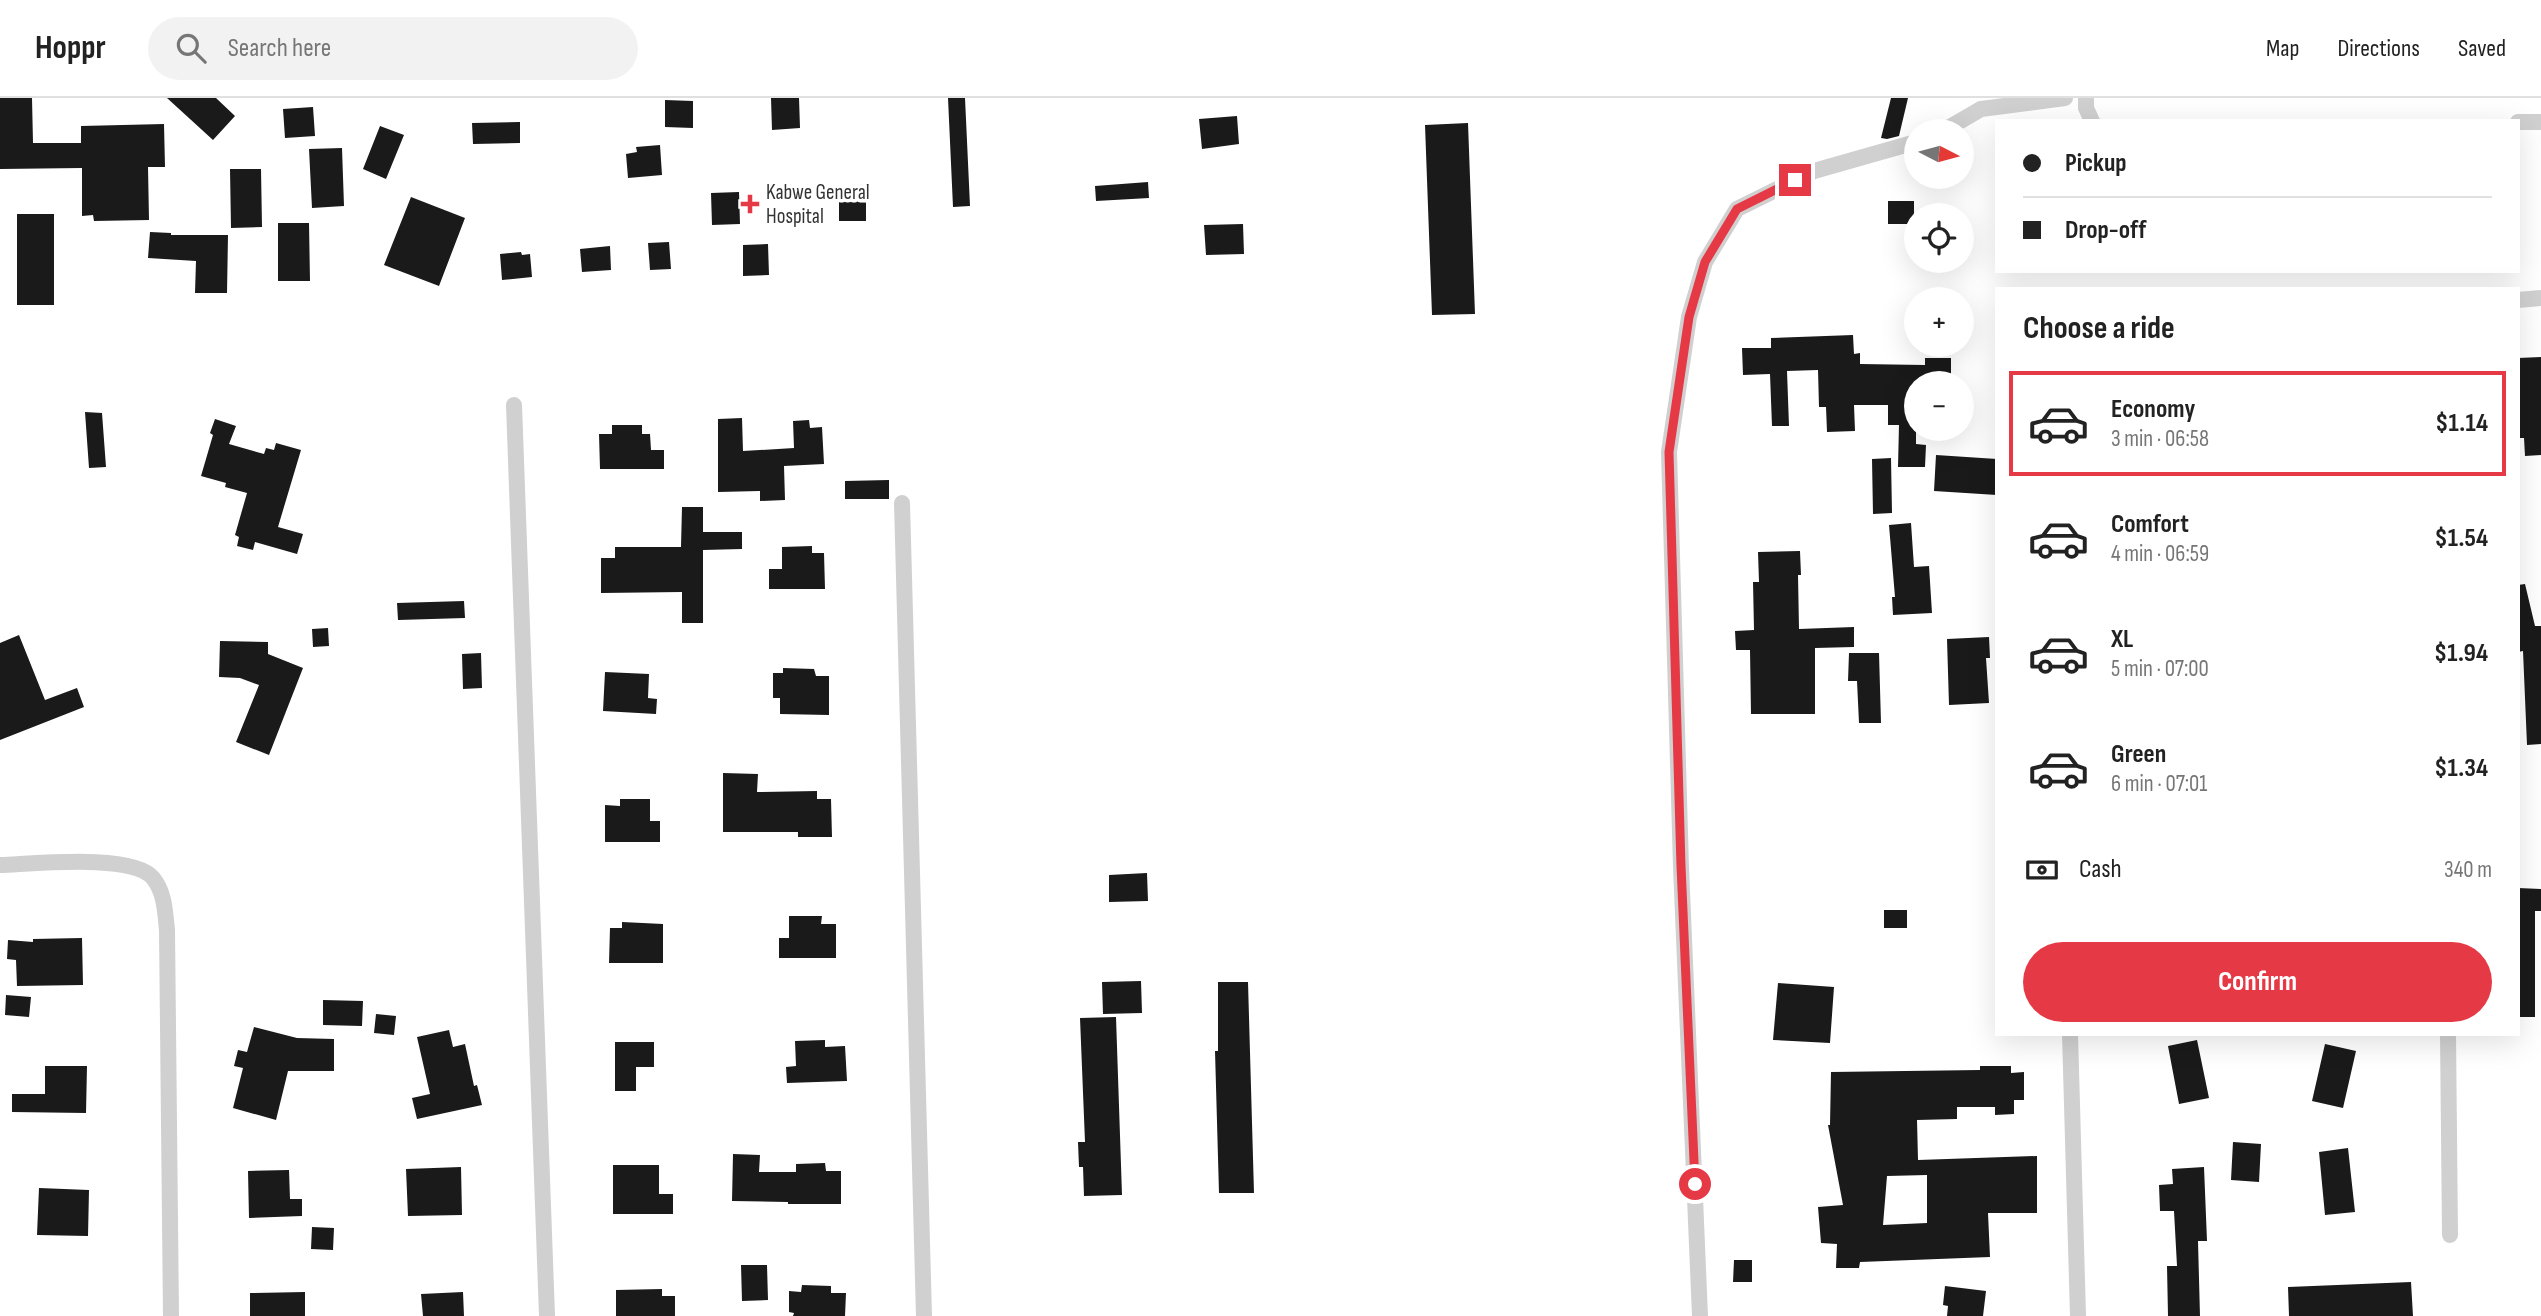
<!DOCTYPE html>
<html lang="en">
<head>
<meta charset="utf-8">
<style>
  body { margin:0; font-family:"Sofia Sans Condensed",sans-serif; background:#f2f2f2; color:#222; height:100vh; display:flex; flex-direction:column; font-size:26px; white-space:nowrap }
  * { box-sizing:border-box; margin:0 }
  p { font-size:23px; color:#767676 }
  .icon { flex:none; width:38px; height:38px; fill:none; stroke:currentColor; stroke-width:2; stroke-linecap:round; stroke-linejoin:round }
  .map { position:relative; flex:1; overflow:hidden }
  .drawer { position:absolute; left:1995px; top:189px; width:525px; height:749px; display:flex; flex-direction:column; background:#fff; border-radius:0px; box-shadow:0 7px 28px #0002 }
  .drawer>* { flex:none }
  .guide { position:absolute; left:1995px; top:21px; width:525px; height:154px; border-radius:0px; box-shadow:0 7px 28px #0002; display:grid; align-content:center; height:154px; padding:0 28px; background:#fff }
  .needle { width:46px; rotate:96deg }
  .controls { position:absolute; left:1904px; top:21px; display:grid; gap:14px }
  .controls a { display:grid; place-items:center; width:70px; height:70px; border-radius:50%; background:#fff; box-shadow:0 7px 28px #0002; font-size:35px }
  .end { position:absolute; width:32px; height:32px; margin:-16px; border:9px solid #e63946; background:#fff; box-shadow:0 0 0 4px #fff }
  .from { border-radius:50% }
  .guide b { display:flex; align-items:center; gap:24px; height:66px; font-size:26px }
  .guide b+b { border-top:2px solid #e0e0e0 }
  .guide i { width:18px; height:18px; background:#222 }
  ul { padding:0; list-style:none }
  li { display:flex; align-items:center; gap:21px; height:105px; margin:0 14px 10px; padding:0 14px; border:4px solid transparent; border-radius:0px }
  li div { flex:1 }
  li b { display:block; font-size:26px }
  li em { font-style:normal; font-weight:700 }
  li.on { border-color:#e63946 }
  li>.icon { width:63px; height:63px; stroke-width:1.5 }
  h2 { padding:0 28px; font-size:32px; line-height:84px }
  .pay { display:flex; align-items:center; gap:18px; height:77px; padding:0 28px; font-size:26px }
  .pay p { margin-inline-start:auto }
  .cta { display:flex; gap:14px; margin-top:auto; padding:14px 28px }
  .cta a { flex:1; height:80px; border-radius:42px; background:#e63946; color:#fff; font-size:28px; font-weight:700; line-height:80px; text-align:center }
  header { display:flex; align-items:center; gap:42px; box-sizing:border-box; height:98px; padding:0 35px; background:#fff; border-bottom:2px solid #e0e0e0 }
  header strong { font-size:33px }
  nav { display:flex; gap:38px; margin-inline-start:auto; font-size:24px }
  .search { width:490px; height:63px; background:#f2f2f2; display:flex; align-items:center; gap:18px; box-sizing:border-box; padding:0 24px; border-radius:38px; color:#767676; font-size:26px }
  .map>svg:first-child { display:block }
</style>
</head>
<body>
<header>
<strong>Hoppr</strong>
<div class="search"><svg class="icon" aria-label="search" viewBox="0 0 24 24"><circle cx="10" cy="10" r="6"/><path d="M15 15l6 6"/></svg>Search here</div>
<nav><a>Map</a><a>Directions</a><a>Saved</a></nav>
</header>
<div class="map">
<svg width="2541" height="1218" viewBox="0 0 2541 1218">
  <rect width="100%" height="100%" fill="#fff"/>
  <path fill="#1a1a1a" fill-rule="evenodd" d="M0,0h32l1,45h48v-17l83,-2 1,43h-17l1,53 -55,1 -1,-6 -11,1v-48l-82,1z
    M167,0h49l19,18 -22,24z
    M771,0h28l1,30 -28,2z
    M948,0h17l5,108 -17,1z
    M1891,0h17l-9,38 -12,3 -6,-1z
    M665,2l28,1v27l-28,-1z
    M313,9l2,29 -30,2 -2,-29z
    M1237,18l2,28 -37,5 -3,-30z
    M520,24v21l-47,1 -1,-21z
    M1468,25l7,191 -43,1 -7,-190z
    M380,28l24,9 -18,44 -23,-10z
    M660,47l2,30 -34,3 -2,-24 11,-2 -1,-5z
    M342,50l2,58 -32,2 -3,-59z
    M230,71h31l1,58 -31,1z
    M1148,84l1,16 -53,3 -1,-15z
    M839,93h27v30h-27z
    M739,94l1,32 -28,1 -1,-32z
    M411,99l54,21 -26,68 -55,-21z
    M1888,103h26v23h-26z
    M17,116h37v91h-37z
    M278,125h31l1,58h-32z
    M1243,126l1,30 -38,1 -2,-30z
    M150,134l21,1v2h57l-1,58h-32l1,-32 -48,-3z
    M669,144l2,27 -21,1 -2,-27z
    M768,146l1,31 -26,1v-31z
    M610,148l1,24 -29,2 -2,-23z
    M521,154l1,3 8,-1 2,23 -30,3 -2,-26z
    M1853,237l1,19 6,-1v11l65,1v-7h26v25h-35v61l10,1 -1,22h-27l1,-42h-11v-20h-34l1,26 -28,1 -1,-25h-7l-1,-37 -31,1 2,55h-17l-2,-52 -27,1 -1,-27h29v-10z
    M2541,259v98l-16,1 -1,-18h-6v-80z
    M85,314l17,1 4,54 -17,1z
    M742,320l1,33 51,-3 -1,-27 16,-1 1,8 12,-1 2,37 -40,2 1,34 -25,1v-10l-42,1v-73z
    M215,321l21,7 -7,18 35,10 2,-6 8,2 2,-7 25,7 -23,77 25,7 -6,20 -42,-12 -2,8 -16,-4 2,-9 -4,-2 12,-42 -22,-6 1,-4 -25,-7 12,-41 -3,-2z
    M612,327h30v9h8l1,16h13v19h-64l-1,-35h13z
    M1936,357l61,4v36l-63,-4z
    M1891,360l1,55 -19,1 -1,-55z
    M889,382v19h-44v-18z
    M682,409h21v25h39v17l-39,1v73h-21v-31l-81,1v-35h14v-11h66z
    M1911,425l3,44 15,-1 3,47 -39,2 -1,-18h3l-6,-72z
    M812,448v7h12l1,36h-56v-20h13v-22z
    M1800,453l1,24h-3l1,54 55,-2v20l-39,1v66h-64l-1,-64h-14l-1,-19 19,-1 -1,-48h6l-1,-30z
    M2525,486l10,42h6v118l-14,1 -4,-94 -5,1v-67z
    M464,503l1,17 -67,2 -1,-17z
    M328,530l1,18 -16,1 -1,-18z
    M19,537l26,65 32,-12 7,19 -84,33v-97z
    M1989,539l1,21h-4l3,45 -40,2 -2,-66z
    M220,543l48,1v12l35,14 -34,87 -33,-13 23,-57 -19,-7 -21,-1z
    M481,555l1,35 -19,1 -1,-35z
    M1849,555h30l2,70h-22l-2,-42h-9z
    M783,570l31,1 2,7h13v39l-49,-1v-16h-7v-25h10z
    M605,574l44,2 -1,24 9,1 -1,15 -53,-3z
    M723,675l35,1 -1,18 60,-1v8h14l1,38h-34v-5h-75z
    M620,701h30v22h10v21h-55v-37l15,1z
    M1147,775l1,28 -39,1v-27z
    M2518,790l23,1v22h-6v106h-17z
    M1884,812h23v18h-23z
    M789,818h33l-1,8h15v34h-57v-20h10z
    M622,824l41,2v39h-54l1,-35h12z
    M82,840l1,47 -66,1 -1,-26 -9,-1 1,-19 25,2v-3z
    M1141,883l1,32 -39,1 -1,-32z
    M1218,884h30l6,211h-35l-4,-142h3z
    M1778,885l56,4 -4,56 -57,-3z
    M6,897l25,2 -2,20 -24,-2z
    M323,902l40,1 -1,25 -39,-1z
    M376,916l20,2 -2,19 -20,-2z
    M1116,919l6,178 -38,1 -1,-29h-4l-1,-25h7l-5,-124z
    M254,929l43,11 37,1v32h-46l-12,49 -43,-12 10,-40 -9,-2 4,-16 9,2z
    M449,932l4,17 12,-3 9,42 3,-1 5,20 -65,14 -5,-21 18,-4 -13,-57z
    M825,942v7l20,-1 2,35 -60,2 -1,-16 10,-1 -1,-25z
    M2197,942l12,58 -30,6 -11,-58z
    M615,944h39v25h-18v24h-21z
    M2325,946l31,7 -13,57 -31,-7z
    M45,968h42l-1,47 -74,-1v-18h33z
    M1980,968h31v7l13,-1v28h-10v14l-19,1v-8h-38v12l-40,1 1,40 119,-4v57h-49l2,44 -130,5 -1,6h-23l1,-24 -16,-1 -3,-36 25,-2 -15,-80h2l1,-53 149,-2zM1927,1077v48l-44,2 4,-49z
    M2233,1044l28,2 -2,38 -28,-2z
    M2348,1050l7,64 -30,3 -6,-63z
    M733,1056l27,1 -1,17h37v-8l29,-1 1,8h15v33h-53v-2l-56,-1z
    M613,1067h46v29h14v20h-60z
    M461,1069l1,48 -54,1 -2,-47z
    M2204,1069l3,74h-9l2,75h-32l-1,-50h10l-3,-55h-14l-1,-26 14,-1 -1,-15z
    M289,1072l1,29h12v17l-53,2 -1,-47z
    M39,1090l50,2 -1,46 -51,-1z
    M312,1129l22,1 -1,22 -22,-1z
    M1734,1162h18v22h-19z
    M741,1167h26l1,35 -26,1z
    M2411,1184l2,34h-124l-1,-29z
    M802,1187l29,1v7h15l-1,23h-52l1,-3 -5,-1v-21l12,1z
    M1945,1188l41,5 -3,25h-36l1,-10 -5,-1z
    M662,1191v7h13v20h-59v-26z
    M305,1194v24h-55v-23z
    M463,1194l1,24h-41l-2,-22z"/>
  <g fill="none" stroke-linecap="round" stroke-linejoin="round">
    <path stroke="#d0d0d0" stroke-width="16" d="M2086,0v10l6,13
      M2518,24h23
      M1943,33l38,-22 84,-11
      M2518,202l23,-2
      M514,307l33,911
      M902,405l22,813
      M0,767c32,-1 133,-12 153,13 12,15 12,34 14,52l4,386
      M2070,936l8,282
      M2448,936l2,201
      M1700,1218l-19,-449 -12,-415 20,-135 16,-55 32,-53 77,-38 102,-29"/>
  </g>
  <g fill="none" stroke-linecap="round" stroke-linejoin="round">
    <path stroke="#e63946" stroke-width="9" d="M1695,1086l-14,-318 -12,-414 20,-135 16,-55 32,-53 58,-29"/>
  </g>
  <path fill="#e63946" stroke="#fff" stroke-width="2.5" d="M746.5 95.5h7v7h7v7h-7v7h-7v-7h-7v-7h7z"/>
  <g text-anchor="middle" stroke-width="7" stroke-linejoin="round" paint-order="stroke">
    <g font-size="21" fill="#333" stroke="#fff" text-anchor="start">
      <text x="766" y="101">Kabwe General<tspan x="766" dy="24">Hospital</tspan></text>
    </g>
  </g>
</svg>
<div class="controls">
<a><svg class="needle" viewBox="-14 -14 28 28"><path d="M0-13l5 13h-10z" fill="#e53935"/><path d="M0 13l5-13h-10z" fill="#767676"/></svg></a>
<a><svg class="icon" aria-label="locate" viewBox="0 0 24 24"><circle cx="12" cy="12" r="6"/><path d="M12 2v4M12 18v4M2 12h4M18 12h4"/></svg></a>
<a>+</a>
<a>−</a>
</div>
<i class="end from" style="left:1695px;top:1086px"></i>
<i class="end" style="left:1795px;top:82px"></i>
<div class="guide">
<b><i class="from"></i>Pickup</b>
<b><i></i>Drop-off</b>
</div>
<section class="drawer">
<h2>Choose a ride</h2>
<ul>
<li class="on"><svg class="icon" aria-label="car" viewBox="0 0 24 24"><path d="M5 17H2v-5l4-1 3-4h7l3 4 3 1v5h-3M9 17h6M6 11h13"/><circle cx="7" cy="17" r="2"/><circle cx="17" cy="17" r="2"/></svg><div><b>Economy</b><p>3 min · 06:58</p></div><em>$1.14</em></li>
<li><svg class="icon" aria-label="car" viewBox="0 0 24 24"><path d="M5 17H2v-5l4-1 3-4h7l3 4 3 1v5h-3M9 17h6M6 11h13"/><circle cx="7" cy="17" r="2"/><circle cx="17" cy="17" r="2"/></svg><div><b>Comfort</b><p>4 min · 06:59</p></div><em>$1.54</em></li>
<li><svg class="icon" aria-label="car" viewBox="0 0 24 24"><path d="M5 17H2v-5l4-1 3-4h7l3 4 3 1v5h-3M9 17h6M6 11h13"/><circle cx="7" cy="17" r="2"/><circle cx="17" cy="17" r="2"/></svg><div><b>XL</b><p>5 min · 07:00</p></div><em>$1.94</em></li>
<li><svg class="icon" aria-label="car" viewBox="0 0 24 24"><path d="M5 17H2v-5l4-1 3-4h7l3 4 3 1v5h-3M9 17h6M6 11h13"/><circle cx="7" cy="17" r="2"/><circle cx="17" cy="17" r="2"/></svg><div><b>Green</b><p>6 min · 07:01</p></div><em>$1.34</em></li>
</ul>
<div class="pay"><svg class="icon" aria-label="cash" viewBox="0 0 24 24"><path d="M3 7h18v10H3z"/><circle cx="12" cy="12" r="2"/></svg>Cash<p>340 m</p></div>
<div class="cta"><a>Confirm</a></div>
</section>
</div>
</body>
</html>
